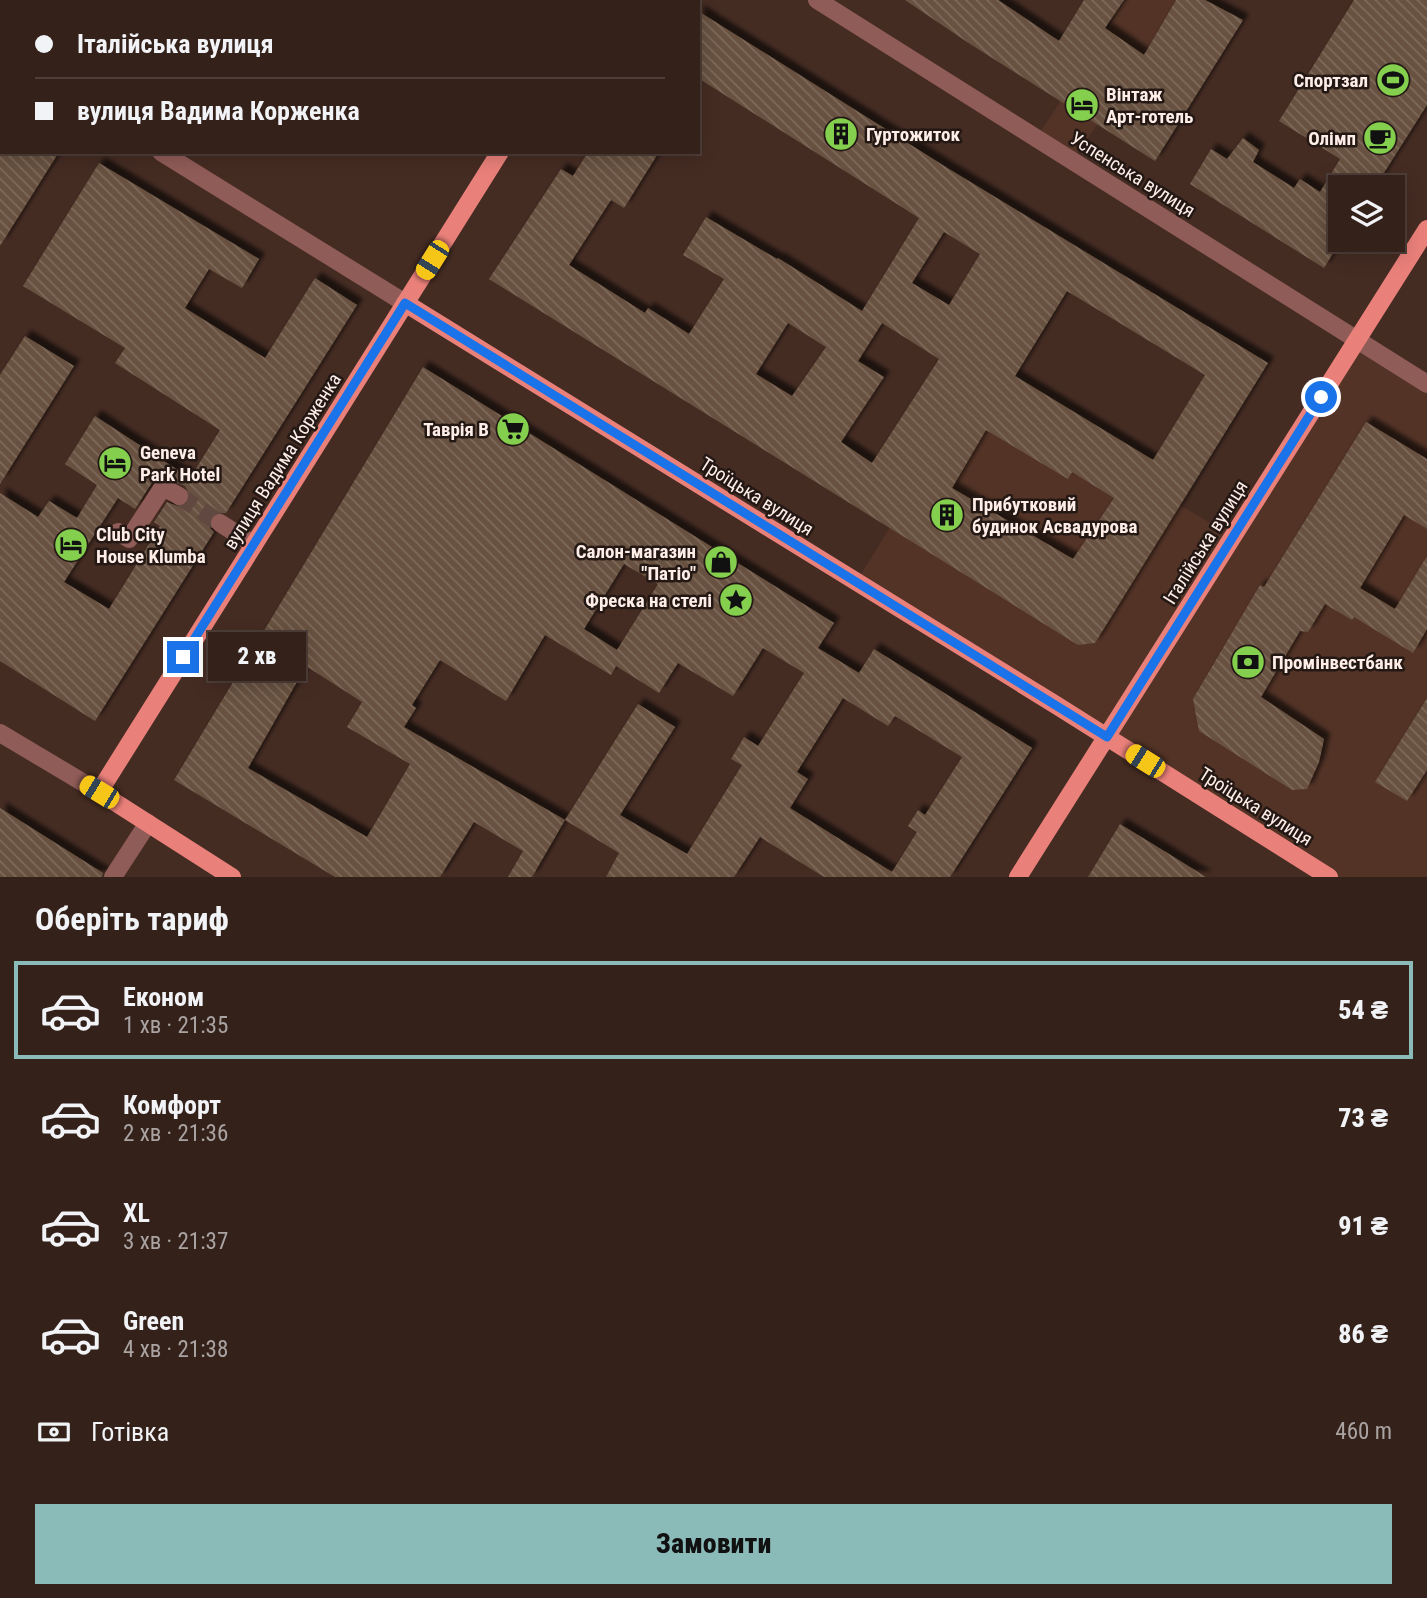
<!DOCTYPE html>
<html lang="uk">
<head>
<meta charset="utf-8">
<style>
  body { margin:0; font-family:"Roboto Condensed",sans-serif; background:#3c2923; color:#f1f3f6; height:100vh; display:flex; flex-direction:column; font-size:26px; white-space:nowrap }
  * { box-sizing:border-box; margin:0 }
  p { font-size:23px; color:#a9a3a2 }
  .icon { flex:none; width:38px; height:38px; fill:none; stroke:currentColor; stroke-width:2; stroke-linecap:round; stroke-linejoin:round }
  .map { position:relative; height:877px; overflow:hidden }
  .details { display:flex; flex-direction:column; background:#34211a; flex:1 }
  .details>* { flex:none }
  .banner { position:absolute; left:0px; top:0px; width:700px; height:154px; box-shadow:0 4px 18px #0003,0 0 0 2px #4e3e39; display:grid; align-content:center; height:154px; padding:0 35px; background:#34211a }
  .fabs { position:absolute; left:1328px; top:175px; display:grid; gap:14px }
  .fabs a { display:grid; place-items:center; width:77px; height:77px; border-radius:0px; background:#34211a; box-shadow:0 4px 18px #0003,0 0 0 2px #4e3e39; font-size:35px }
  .end { position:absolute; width:32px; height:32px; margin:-16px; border:9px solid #1a73e8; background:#fff; box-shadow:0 0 0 4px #fff }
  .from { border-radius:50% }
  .bubble { position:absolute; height:49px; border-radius:0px; background:#34211a; box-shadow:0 4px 18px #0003,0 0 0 2px #4e3e39; font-size:23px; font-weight:800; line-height:49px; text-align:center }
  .car { position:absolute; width:21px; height:42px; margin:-21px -10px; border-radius:9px; box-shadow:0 0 5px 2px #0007; background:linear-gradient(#f5c518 24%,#345 0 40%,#f5c518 0 76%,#345 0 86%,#f5c518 0) }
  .banner b { display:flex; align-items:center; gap:24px; height:66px; font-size:26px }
  .banner b+b { border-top:2px solid #4e3e39 }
  .banner i { width:18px; height:18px; background:#f1f3f6 }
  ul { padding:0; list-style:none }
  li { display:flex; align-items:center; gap:21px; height:98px; margin:0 14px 10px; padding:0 21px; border:4px solid transparent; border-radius:0px }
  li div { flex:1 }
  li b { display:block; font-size:26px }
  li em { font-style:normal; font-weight:800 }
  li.selected { border-color:#8bbbb9 }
  li>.icon { width:63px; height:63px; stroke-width:1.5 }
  h2 { padding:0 35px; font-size:32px; line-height:84px }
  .pay { display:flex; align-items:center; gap:18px; height:77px; padding:0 35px; font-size:26px }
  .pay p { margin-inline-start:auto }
  .cta { display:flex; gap:14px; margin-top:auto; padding:14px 35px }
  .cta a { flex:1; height:80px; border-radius:0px; background:#8bbbb9; color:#111; font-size:28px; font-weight:800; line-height:80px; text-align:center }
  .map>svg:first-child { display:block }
</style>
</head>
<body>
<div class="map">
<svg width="1427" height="877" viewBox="0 0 1427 877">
  <defs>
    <pattern id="building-back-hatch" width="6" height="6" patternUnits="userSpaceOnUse" patternTransform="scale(1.75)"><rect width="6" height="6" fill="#67513f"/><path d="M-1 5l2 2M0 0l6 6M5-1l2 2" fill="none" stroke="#7e6a5b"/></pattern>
    <filter id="shadow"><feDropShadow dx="6" dy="-6" stdDeviation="2" flood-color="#0009"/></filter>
  </defs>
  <rect width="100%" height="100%" fill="#452c23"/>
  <path fill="#533326" d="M1125,0h51l-32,55 -68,101 -37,-22 68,-104z
    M1361,338l66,41v498h-93l-224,-140z
    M977,387l254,148 -124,194 -249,-150z"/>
  <path fill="url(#building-back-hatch)" fill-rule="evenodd" filter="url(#shadow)" d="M905,0h93l61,41 25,-41h40l-19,28 39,27 32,-55h29l38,20 -88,141 -188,-119z
    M1354,0h73v105l-52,82h-35v55l-16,26 -134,-84 21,-35 16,10 16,-21 16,12 -6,12 41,26 6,-9 20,13 20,-33 -61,-38z
    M698,11l251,158 319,194 -173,280 -17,2 -589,-366 72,-110 12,7 15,-24h71l-35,56 -13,-8 -42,65 76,48 3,-5 41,26 35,-55 -41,-24 23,-38 71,42 1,-1 84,53 57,-93 -221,-140zM944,232l36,22 -31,51 -37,-22zM1067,291l138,84 -52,85 -138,-84zM788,323l38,24 -34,49 -36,-22zM882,323l57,36 -67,104 -31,-21 43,-65 -26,-16zM986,430l82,49 4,-7 42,26 -41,61 -121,-71z
    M0,152h59l-59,94z
    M99,163l160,96 -17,29 -33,-19 -24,39 80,50 50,-80 42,27 -131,208h-11l-5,4v11l4,4 -119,189 -95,-60v-168l38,24 11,-16 28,17 20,-33 -32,-21 30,-48 95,62 30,-48 -105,-67 10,-15 -102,-62zM162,476l23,10 5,9 -1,6 -9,6 -13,-5 -13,20 6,4 -51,83 -45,-27 54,-84 17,11 18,-28z
    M25,336l49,30 -74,118v-109z
    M423,367l411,256 -16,25 41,25 15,-24 158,99 -82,129h-126l-64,-40 -26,40h-128l13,-24 -54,-33 -33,57h-24l15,-26 -49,-29 -34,55h-105l-161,-97zM624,564l34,20 -41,66 -33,-21zM545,635l66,40 5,-9 43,27 19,-30 55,33 30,-48 41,25 -46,73 -14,-9 -13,22 11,6 -55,89 -67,-39 55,-88 -37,-23 -73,116 -161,-93 12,-19 -4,-3 28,-45 66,41zM306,666l56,36 -15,25 63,37 -43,73 -119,-69zM843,698l45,28 7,-10 67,41 -37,58 -7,-5 -10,16 9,6 -25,40 -102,-64 18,-29 -11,-7z
    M1366,422l61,37v70l-23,-14 -44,73 35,21 32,-53v73l-14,24 -59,-36 -2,3 -27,-16 -17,28 -8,-1 -39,66 63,42 -5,23 -12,27 -15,1 -93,-59 -6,-32 67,-114 4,2z
    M1427,698v72l-20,31 -32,-19z
    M0,808l103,65 -1,4h-102z
    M1120,824l49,30 37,23h-118z"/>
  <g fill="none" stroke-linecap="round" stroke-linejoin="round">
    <path stroke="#614941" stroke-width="18" stroke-dasharray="18 9" stroke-linecap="butt" d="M179,496l41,27"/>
    <path stroke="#905c58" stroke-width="18" d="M817,0l610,384
      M0,52l2,2
      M161,152l244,151
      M220,523l34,22
      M118,532l11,7 34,-52 16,9
      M0,733l99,59
      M113,877l35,-54"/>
    <path stroke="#ea807a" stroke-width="18" d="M594,2l1,-2
      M405,303l651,402 273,172
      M232,877l-133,-85 401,-640
      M1018,877l409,-648"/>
  </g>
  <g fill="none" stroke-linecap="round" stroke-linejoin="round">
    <path stroke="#1a73e8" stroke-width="9" d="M183,657l222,-354 702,434 214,-340"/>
  </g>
  <defs>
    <g id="stadium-disc" transform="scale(1.75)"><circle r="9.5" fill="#84cf4d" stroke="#231814"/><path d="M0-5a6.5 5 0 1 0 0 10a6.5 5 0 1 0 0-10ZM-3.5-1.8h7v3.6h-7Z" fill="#111"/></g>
    <g id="hotel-disc" transform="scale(1.75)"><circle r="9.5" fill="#84cf4d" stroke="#231814"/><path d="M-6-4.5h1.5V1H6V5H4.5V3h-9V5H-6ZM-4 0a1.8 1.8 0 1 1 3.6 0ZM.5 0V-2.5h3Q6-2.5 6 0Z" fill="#111"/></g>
    <g id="building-disc" transform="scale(1.75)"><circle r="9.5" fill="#84cf4d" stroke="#231814"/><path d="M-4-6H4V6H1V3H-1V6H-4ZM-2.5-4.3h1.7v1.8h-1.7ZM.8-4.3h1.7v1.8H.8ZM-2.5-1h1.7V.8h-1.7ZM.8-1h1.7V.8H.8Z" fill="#111"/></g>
    <g id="cafe-disc" transform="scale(1.75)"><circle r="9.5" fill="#84cf4d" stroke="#231814"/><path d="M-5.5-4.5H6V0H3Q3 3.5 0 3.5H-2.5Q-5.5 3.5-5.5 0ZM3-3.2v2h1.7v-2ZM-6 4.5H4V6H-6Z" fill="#111"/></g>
    <g id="supermarket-disc" transform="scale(1.75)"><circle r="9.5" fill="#84cf4d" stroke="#231814"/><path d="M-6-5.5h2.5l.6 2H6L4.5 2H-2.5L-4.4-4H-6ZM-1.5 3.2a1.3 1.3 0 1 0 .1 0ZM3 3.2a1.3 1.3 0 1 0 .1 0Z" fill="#111"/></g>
    <g id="shop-disc" transform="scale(1.75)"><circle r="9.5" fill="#84cf4d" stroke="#231814"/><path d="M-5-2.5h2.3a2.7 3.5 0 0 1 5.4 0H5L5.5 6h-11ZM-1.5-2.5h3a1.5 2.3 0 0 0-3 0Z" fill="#111"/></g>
    <g id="sight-disc" transform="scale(1.75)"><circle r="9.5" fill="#84cf4d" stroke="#231814"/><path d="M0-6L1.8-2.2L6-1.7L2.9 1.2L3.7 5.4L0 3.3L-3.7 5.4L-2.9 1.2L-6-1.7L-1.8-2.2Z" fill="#111"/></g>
    <g id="bank-disc" transform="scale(1.75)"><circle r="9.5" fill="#84cf4d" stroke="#231814"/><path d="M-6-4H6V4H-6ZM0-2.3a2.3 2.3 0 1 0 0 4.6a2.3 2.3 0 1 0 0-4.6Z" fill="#111"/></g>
  </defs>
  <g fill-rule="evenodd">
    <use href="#stadium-disc" x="1393" y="80"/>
    <use href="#hotel-disc" x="1082" y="105"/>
    <use href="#building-disc" x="841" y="134"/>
    <use href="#cafe-disc" x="1380" y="138"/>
    <use href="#supermarket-disc" x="513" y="429"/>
    <use href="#hotel-disc" x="115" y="463"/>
    <use href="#building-disc" x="947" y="515"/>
    <use href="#hotel-disc" x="71" y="545"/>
    <use href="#shop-disc" x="721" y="562"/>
    <use href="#sight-disc" x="736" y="600"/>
    <use href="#bank-disc" x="1248" y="662"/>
  </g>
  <g text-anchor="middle" stroke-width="5" stroke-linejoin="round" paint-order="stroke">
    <g font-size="19" font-weight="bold" fill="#ffeee8" stroke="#231814" text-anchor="start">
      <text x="1368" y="87" text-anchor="end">Спортзал</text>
      <text x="1106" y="101">Вінтаж<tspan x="1106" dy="22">Арт-готель</tspan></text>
      <text x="866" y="141">Гуртожиток</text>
      <text x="1356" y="145" text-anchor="end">Олімп</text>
      <text x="489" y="436" text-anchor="end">Таврія В</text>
      <text x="140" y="459">Geneva<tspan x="140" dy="22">Park Hotel</tspan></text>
      <text x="972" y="511">Прибутковий<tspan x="972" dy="22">будинок Асвадурова</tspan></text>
      <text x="96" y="541">Club City<tspan x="96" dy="22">House Klumba</tspan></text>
      <text x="696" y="558" text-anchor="end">Салон-магазин<tspan x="696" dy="22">"Патіо"</tspan></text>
      <text x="712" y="607" text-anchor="end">Фреска на стелі</text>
      <text x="1272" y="669">Промінвестбанк</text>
    </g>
    <g font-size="19" fill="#ffeee8" stroke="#231814">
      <text transform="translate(1133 174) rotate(32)" y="7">Успенська вулиця</text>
      <text transform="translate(282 461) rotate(-58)" y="7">вулиця Вадима Корженка</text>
      <text transform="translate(757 496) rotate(32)" y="7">Троїцька вулиця</text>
      <text transform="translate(1205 542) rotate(-58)" y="7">Італійська вулиця</text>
      <text transform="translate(1256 806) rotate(32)" y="7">Троїцька вулиця</text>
    </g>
  </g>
</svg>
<div class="fabs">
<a><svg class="icon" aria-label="layers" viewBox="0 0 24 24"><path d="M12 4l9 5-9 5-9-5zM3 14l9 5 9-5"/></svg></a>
</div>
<i class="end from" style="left:1321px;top:397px"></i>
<i class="end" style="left:183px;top:657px"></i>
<div class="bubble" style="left:208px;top:632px;width:98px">2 хв</div>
<i class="car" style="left:432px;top:260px;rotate:212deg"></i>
<i class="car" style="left:1145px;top:761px;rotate:302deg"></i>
<i class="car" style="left:99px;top:792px;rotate:301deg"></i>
<div class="banner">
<b><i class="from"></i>Італійська вулиця</b>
<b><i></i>вулиця Вадима Корженка</b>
</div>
</div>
<section class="details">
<h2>Оберіть тариф</h2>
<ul>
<li class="selected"><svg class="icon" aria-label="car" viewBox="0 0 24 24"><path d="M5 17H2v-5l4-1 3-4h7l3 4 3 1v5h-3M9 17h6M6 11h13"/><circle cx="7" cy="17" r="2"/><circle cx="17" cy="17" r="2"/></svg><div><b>Економ</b><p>1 хв · 21:35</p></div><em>54 ₴</em></li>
<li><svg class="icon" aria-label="car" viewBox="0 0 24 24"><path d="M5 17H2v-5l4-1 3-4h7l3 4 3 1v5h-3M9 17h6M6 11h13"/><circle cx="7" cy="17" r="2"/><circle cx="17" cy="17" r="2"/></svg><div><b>Комфорт</b><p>2 хв · 21:36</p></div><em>73 ₴</em></li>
<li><svg class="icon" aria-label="car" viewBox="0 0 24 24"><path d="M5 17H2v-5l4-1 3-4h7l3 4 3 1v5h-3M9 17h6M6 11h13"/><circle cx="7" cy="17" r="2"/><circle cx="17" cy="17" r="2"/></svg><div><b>XL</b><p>3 хв · 21:37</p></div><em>91 ₴</em></li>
<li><svg class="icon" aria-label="car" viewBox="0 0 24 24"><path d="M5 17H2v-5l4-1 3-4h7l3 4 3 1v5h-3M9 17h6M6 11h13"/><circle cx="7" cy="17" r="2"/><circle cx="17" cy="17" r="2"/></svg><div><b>Green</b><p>4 хв · 21:38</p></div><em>86 ₴</em></li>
</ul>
<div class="pay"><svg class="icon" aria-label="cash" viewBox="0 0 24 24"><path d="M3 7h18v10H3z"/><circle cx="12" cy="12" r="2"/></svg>Готівка<p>460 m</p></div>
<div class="cta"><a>Замовити</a></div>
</section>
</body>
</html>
